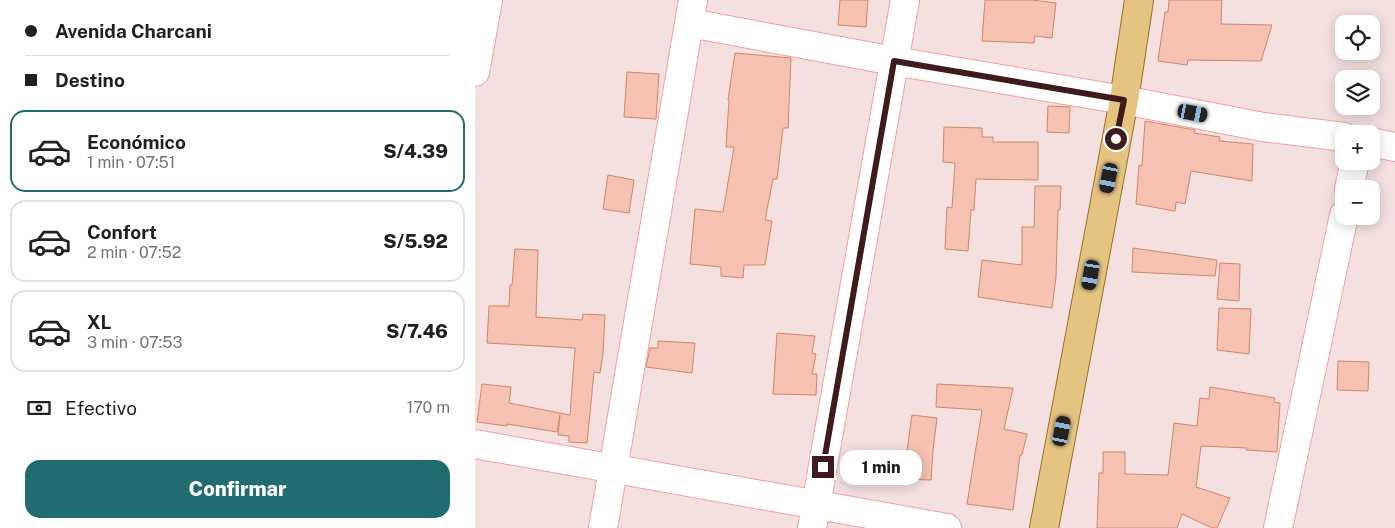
<!DOCTYPE html>
<html lang="es">
<head>
<meta charset="utf-8">
<style>
  body { margin:0; font-family:"Public Sans",sans-serif; background:#f2f2f2; color:#202124; height:100vh; display:flex; flex-direction:column; font-size:19px; white-space:nowrap }
  * { box-sizing:border-box; margin:0 }
  p { font-size:16px; color:#757577 }
  .icon { flex:none; width:28px; height:28px; fill:none; stroke:currentColor; stroke-width:2; stroke-linecap:round; stroke-linejoin:round }
  .map { position:relative; flex:1; overflow:hidden }
  .panel { display:flex; flex-direction:column; background:#fff; width:475px }
  .panel>* { flex:none }
  .hud { display:grid; align-content:center; height:110px; padding:0 25px; background:#fff }
  .fabs { position:absolute; left:860px; top:15px; display:grid; gap:10px }
  .fabs a { display:grid; place-items:center; width:45px; height:45px; border-radius:10px; background:#fff; box-shadow:0 2px 12px #0003; font-size:25px }
  .end { position:absolute; width:22px; height:22px; margin:-11px; border:6px solid #3e1c1d; background:#fff; box-shadow:0 0 0 2px #fff }
  .from { border-radius:50% }
  .bubble { position:absolute; height:35px; border-radius:15px; background:#fff; box-shadow:0 2px 12px #0003; font-size:16px; font-weight:800; line-height:35px; text-align:center }
  .car { position:absolute; width:15px; height:30px; margin:-15px -8px; border-radius:6px; box-shadow:0 0 4px 1px #0007; background:linear-gradient(#222 24%,#8ab4d8 0 40%,#222 0 76%,#8ab4d8 0 86%,#222 0) }
  .hud b { display:flex; align-items:center; gap:18px; height:48px; font-size:19px }
  .hud b+b { border-top:1px solid #e0e0e0 }
  .hud i { width:12px; height:12px; background:#202124 }
  ul { padding:0; list-style:none }
  li { display:flex; align-items:center; gap:15px; height:82px; margin:0 10px 8px; padding:0 15px; border:2px solid #e0e0e0; border-radius:15px }
  li div { flex:1 }
  li b { display:block; font-size:19px }
  li em { font-style:normal; font-weight:800 }
  li.selected { border-color:#206c6f }
  li>.icon { width:45px; height:45px; stroke-width:1.5 }
  .pay { display:flex; align-items:center; gap:12px; height:55px; padding:0 25px; font-size:19px }
  .pay p { margin-inline-start:auto }
  .action { display:flex; gap:10px; margin-top:auto; padding:10px 25px }
  .action a { flex:1; height:58px; border-radius:15px; background:#206c6f; color:#fff; font-size:20px; font-weight:800; line-height:58px; text-align:center }
  main { display:flex; flex:1; min-height:0 }
  .map>svg:first-child { display:block }
</style>
</head>
<body>
<main>
<section class="panel">
<div class="hud">
<b><i class="from"></i>Avenida Charcani</b>
<b><i></i>Destino</b>
</div>
<ul>
<li class="selected"><svg class="icon" aria-label="car" viewBox="0 0 24 24"><path d="M5 17H2v-5l4-1 3-4h7l3 4 3 1v5h-3M9 17h6M6 11h13"/><circle cx="7" cy="17" r="2"/><circle cx="17" cy="17" r="2"/></svg><div><b>Económico</b><p>1 min · 07:51</p></div><em>S/4.39</em></li>
<li><svg class="icon" aria-label="car" viewBox="0 0 24 24"><path d="M5 17H2v-5l4-1 3-4h7l3 4 3 1v5h-3M9 17h6M6 11h13"/><circle cx="7" cy="17" r="2"/><circle cx="17" cy="17" r="2"/></svg><div><b>Confort</b><p>2 min · 07:52</p></div><em>S/5.92</em></li>
<li><svg class="icon" aria-label="car" viewBox="0 0 24 24"><path d="M5 17H2v-5l4-1 3-4h7l3 4 3 1v5h-3M9 17h6M6 11h13"/><circle cx="7" cy="17" r="2"/><circle cx="17" cy="17" r="2"/></svg><div><b>XL</b><p>3 min · 07:53</p></div><em>S/7.46</em></li>
</ul>
<div class="pay"><svg class="icon" aria-label="cash" viewBox="0 0 24 24"><path d="M3 7h18v10H3z"/><circle cx="12" cy="12" r="2"/></svg>Efectivo<p>170 m</p></div>
<div class="action"><a>Confirmar</a></div>
</section>
<div class="map">
<svg width="920" height="528" viewBox="0 0 920 528">
  <rect width="100%" height="100%" fill="#f3e0df"/>
  <path fill="#f5c1b0" stroke="#d6856b" d="M365,0h28l-2,27 -28,-2z
    M510,0h47l24,3 -4,35 -17,-2 -1,7 -52,-2z
    M694,0h53l-1,24 51,1 -11,36 -73,-1 -1,5 -29,-4 7,-49h3z
    M260,53l56,5 -3,70h-5l-6,51h-4l-8,41 7,1 -7,44h-21l-1,13 -22,-2v-9l-31,-3 5,-55 28,3 11,-65h-8l3,-47h-1z
    M152,72l32,2 -3,45 -32,-2z
    M573,106l22,1 -1,26 -22,-1z
    M670,121l50,9 -1,3 26,4 -1,4 34,3 -1,37 -61,-10 -6,33 -9,-2 -1,9 -39,-7 3,-39 3,1z
    M469,127l38,1v9h11v5h45v38l-62,-1 -2,31h-3l-3,41 -23,-2 2,-42 5,1 3,-45 -12,-1z
    M133,175l26,5 -5,33 -26,-4z
    M560,186h26l-1,24h-2l-2,67 -4,31 -74,-11 4,-37 40,5v-38h12z
    M658,248l84,12 -2,16 -83,-4z
    M40,249l23,1 -2,67 46,3 1,-6 22,1 -2,39 -3,19 -6,-1 -7,71 -18,-1v-6l-11,-1 2,-20 -3,17 -50,-8v2l-30,-4 5,-38 29,3 -2,16 61,12 5,-67 -88,-5 2,-37h20l1,-21h2z
    M745,263l20,1 -1,37 -22,-2z
    M744,308l32,1 -2,45 -32,-4z
    M302,333l38,3 -3,17 4,1 -4,20h5l-1,21 -43,-1z
    M183,341l37,2 -3,30 -46,-6 4,-19h8z
    M863,361l31,1 -1,29 -31,-1z
    M462,384l76,4 -9,41 23,5 -5,21h-2l-7,55 -46,-6 15,-94 -46,-3z
    M735,387l65,11 -1,4 6,1 -3,49 -31,-2 1,-2 -46,-2 -5,41 34,11 -13,30h-5l-30,-14 -5,14h-80l2,-55h4v-21h22v22l43,1 6,-52 23,3 3,-28 9,1z
    M437,415l25,3 -4,32 -2,30 -28,-1z"/>
  <g fill="none" stroke-linecap="round" stroke-linejoin="round">
    <g stroke="#f79e9f" stroke-width="30">
      <path id="minor" d="M215,23l204,38 230,39 139,27 81,10
        M0,72l13,-72
        M896,142l24,5
        M874,189l6,-28
        M0,444l472,84
        M128,528l90,-528
        M337,528l93,-528
        M803,528l66,-313"/>
    </g>
    <g stroke="#a06f28" stroke-width="30">
      <path id="major" d="M569,528l80,-428 15,-100"/>
    </g>
    <use href="#minor" stroke="#fff" stroke-width="28"/>
    <use href="#major" stroke="#e5c482" stroke-width="28"/>
  </g>
  <g fill="none" stroke-linecap="round" stroke-linejoin="round">
    <path stroke="#3e1c1d" stroke-width="6" d="M348,467l71,-406 230,39 -8,39"/>
  </g>
</svg>
<div class="fabs">
<a><svg class="icon" aria-label="locate" viewBox="0 0 24 24"><circle cx="12" cy="12" r="6"/><path d="M12 2v4M12 18v4M2 12h4M18 12h4"/></svg></a>
<a><svg class="icon" aria-label="layers" viewBox="0 0 24 24"><path d="M12 4l9 5-9 5-9-5zM3 14l9 5 9-5"/></svg></a>
<a>+</a>
<a>−</a>
</div>
<i class="end from" style="left:641px;top:139px"></i>
<i class="end" style="left:348px;top:467px"></i>
<div class="bubble" style="left:365px;top:450px;width:82px">1 min</div>
<i class="car" style="left:718px;top:113px;rotate:101deg"></i>
<i class="car" style="left:634px;top:178px;rotate:191deg"></i>
<i class="car" style="left:616px;top:275px;rotate:190deg"></i>
<i class="car" style="left:587px;top:431px;rotate:11deg"></i>
</div>
</main>
</body>
</html>
